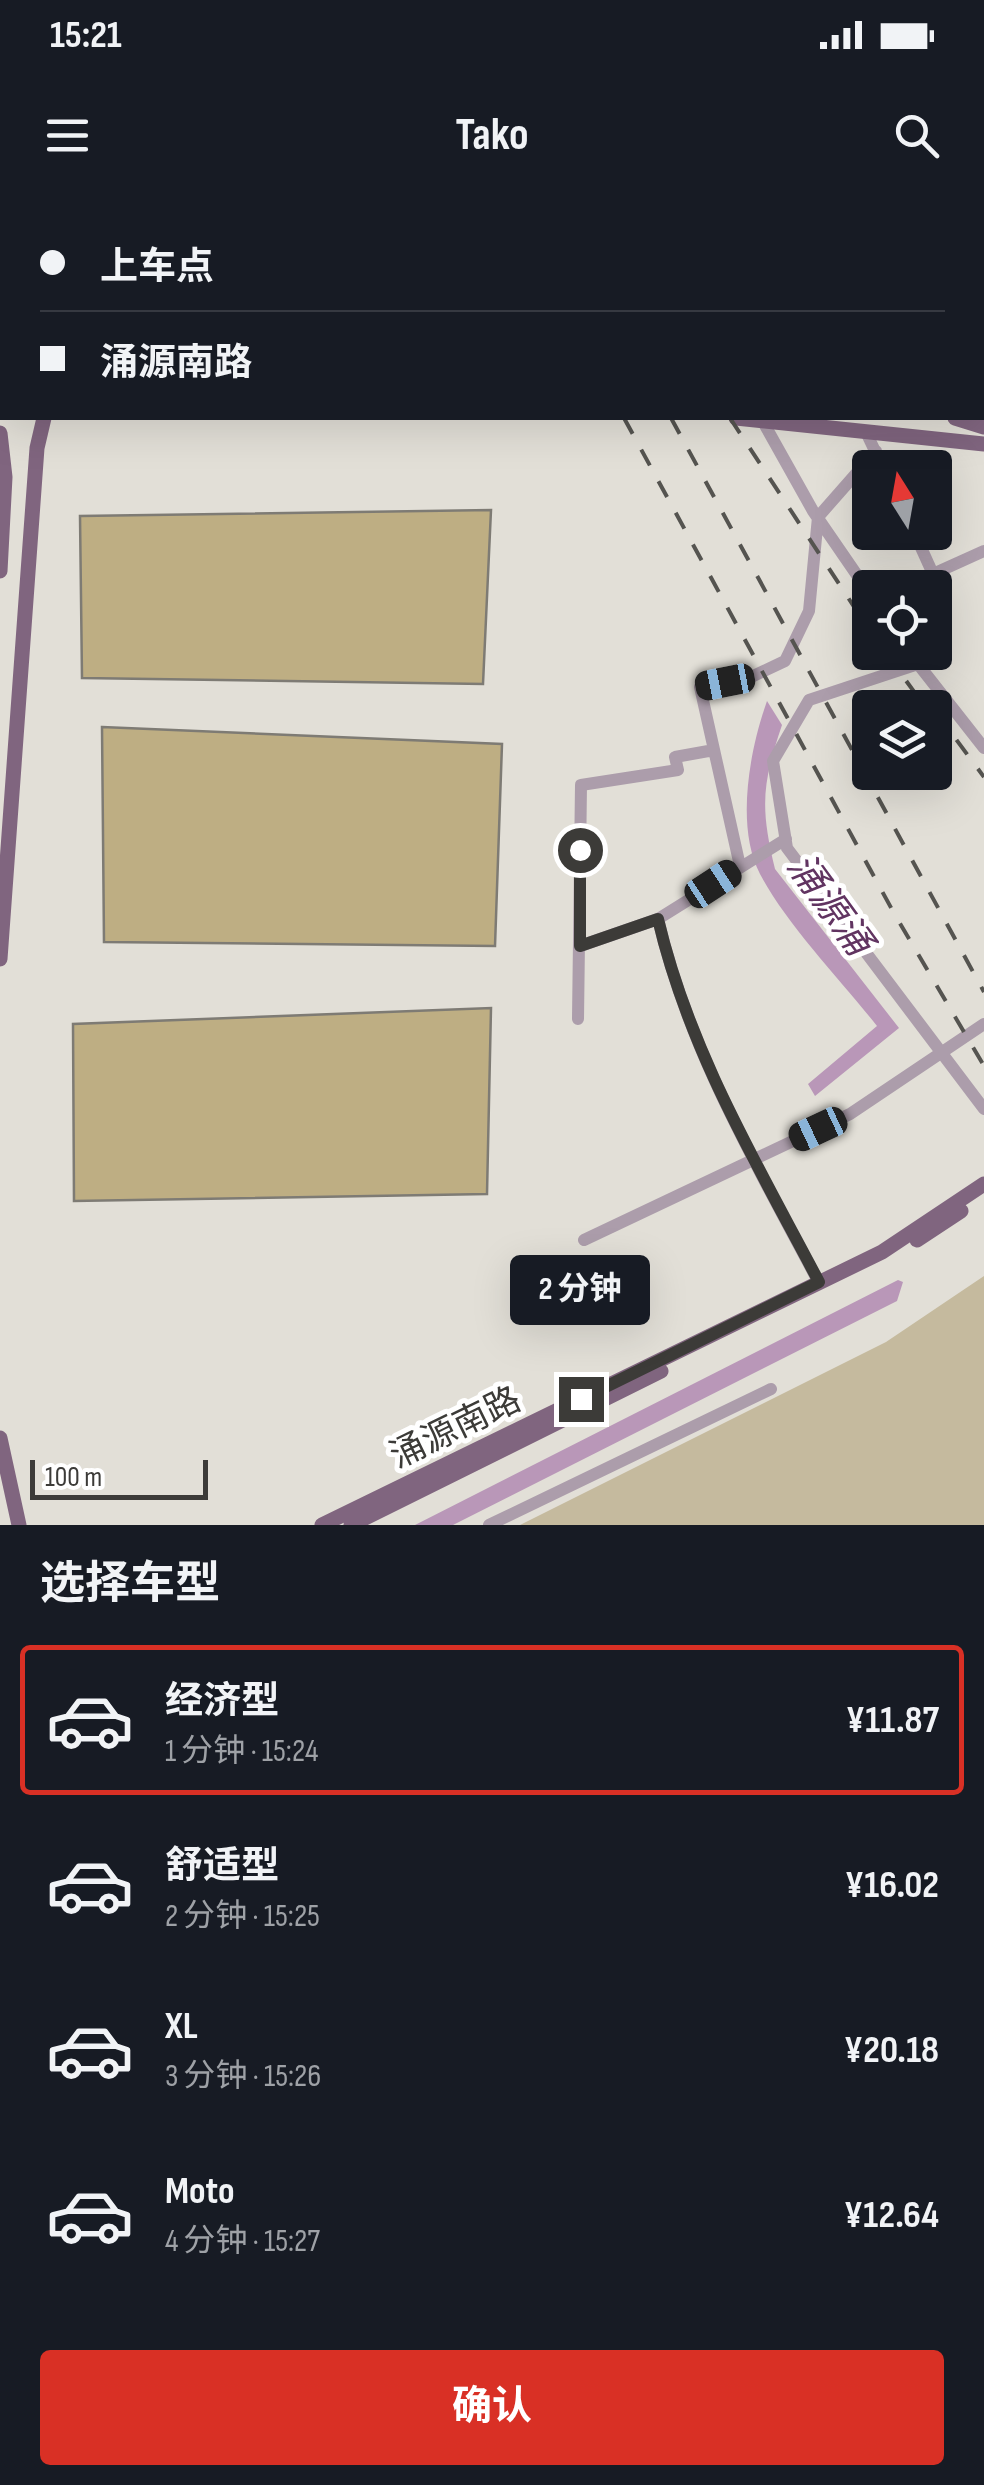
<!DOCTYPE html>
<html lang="zh">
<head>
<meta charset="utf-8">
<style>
  body { margin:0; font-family:"Sofia Sans Condensed","Noto Sans SC",sans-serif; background:#20242c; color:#f1f3f6; height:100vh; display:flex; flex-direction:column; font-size:38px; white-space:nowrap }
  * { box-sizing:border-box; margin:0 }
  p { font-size:32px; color:#9ea1a6 }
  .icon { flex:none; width:55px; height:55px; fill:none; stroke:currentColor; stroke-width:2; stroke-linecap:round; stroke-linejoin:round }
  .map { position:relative; height:1325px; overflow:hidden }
  .panel { display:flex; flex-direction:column; background:#171b24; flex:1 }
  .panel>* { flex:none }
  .hud { position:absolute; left:0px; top:0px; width:985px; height:220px; box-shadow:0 10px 40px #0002; display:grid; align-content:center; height:220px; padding:0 40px; background:#171b24 }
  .needle { width:65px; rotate:349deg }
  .buttons { position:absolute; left:852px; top:250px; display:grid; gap:20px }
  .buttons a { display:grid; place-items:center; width:100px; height:100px; border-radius:10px; background:#171b24; box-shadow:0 10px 40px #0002; font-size:50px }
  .scale { position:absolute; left:30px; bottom:25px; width:178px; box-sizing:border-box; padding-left:10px; border:5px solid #3c3b38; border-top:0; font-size:28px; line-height:35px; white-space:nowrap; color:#3c3b38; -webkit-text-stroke:8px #fff; paint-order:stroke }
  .end { position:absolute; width:45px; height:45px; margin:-22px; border:12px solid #3c3b38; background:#fff; box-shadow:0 0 0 5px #fff }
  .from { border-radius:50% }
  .bubble { position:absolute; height:70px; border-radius:10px; background:#171b24; box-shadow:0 10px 40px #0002; font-size:32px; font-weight:700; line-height:70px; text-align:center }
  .car { position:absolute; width:30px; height:60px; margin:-30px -15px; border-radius:12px; box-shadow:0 0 8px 2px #0007; background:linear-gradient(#222 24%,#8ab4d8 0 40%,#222 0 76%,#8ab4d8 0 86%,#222 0) }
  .hud b { display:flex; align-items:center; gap:35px; height:95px; font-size:38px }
  .hud b+b { border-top:2px solid #363941 }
  .hud i { width:25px; height:25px; background:#f1f3f6 }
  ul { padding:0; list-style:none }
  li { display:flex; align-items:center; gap:30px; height:150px; margin:0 20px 15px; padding:0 20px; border:5px solid transparent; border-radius:10px }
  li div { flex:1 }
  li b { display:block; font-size:38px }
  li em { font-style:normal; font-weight:700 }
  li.current { border-color:#d93025 }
  li>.icon { width:90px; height:90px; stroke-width:1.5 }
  h2 { padding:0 40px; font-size:45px; line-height:120px }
  .button { display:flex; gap:20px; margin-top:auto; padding:20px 40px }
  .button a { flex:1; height:115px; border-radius:10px; background:#d93025; color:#fff; font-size:40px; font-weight:700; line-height:115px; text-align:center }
  .status { display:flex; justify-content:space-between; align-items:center; height:70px; padding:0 50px; background:#171b24; direction:ltr }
  .status svg { height:28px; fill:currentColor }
  header { display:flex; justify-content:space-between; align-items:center; height:130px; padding:0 40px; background:#171b24; font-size:45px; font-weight:700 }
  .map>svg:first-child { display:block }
</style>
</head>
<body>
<div class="status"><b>15:21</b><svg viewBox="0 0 49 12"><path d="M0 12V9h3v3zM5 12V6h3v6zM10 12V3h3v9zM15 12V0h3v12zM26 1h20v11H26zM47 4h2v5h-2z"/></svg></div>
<header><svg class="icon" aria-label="menu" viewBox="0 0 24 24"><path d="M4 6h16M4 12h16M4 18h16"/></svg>Tako<svg class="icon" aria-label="search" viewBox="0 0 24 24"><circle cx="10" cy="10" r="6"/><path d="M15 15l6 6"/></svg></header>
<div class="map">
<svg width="984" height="1325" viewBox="0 0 984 1325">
  <rect width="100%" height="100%" fill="#e2dfd7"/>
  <path fill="#c5ba9e" d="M984,1076v249h-464l366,-183z"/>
  <path fill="#b997b8" d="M767,501l15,24c-20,59 -22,82 -7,144l124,159 -84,68 -7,-12 69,-58c-37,-47 -90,-101 -117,-152 -25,-48 -10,-125 7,-173z
    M898,1080l5,2 -6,19 -444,224h-38z"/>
  <path fill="#beae83" stroke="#7e7b74" stroke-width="2.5" d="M491,310l-8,174 -401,-6 -2,-162z
    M102,527l400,17 -7,202 -391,-4z
    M491,808l-4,186 -413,7 -1,-177z"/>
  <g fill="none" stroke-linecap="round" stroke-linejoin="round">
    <path stroke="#ac9dab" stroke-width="12" d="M851,0l2,2
      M762,220l51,91 57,83
      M866,232l17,36
      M914,332l19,42 51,-23
      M909,452l9,12 -109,36 -36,61 14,87 197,261
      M918,464l66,84
      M740,666l-40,-179 49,-9 36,-17 24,-50 9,-94 58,-66
      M658,719c31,132 98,245 161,364
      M580,746l78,-27 128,-80
      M578,819l3,-234 97,-15 -3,-13 39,-7
      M584,1040l266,-126 134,-90
      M489,1325l282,-136"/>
    <path stroke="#80657f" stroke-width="15" d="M982,114h2
      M982,130h2
      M0,138l2,-1
      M0,165h2
      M982,176h2
      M0,183h2
      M0,200l2,1
      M982,213h2
      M736,218l248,26
      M955,218l29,9
      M0,233l5,44 -5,94
      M0,759l37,-511 7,-30
      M917,1040l44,-29
      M0,1238l19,87
      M322,1325l560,-273 102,-68
      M351,1325l310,-154"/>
    <path stroke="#555450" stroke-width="4" stroke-dasharray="18 18" stroke-linecap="butt" d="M516,0l2,2
      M562,0l1,2
      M600,0l1,2
      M624,218l271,497 89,151
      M671,218l313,574
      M730,218l140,213
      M885,452l41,56
      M935,511l49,66"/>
  </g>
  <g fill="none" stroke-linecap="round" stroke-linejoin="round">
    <path stroke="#3c3b38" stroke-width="12" d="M580,650v96l78,-27c31,132 99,245 161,363l-238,117"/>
  </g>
  <g text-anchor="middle" stroke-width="10" stroke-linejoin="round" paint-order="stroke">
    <g font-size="35" fill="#3c3b38" stroke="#fff">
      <text transform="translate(455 1227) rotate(-26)" y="12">涌源南路</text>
    </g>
    <g font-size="38" font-style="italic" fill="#613461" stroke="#fff">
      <text transform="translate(830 704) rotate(54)" y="13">涌源涌</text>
    </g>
  </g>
</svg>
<div class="buttons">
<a><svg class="needle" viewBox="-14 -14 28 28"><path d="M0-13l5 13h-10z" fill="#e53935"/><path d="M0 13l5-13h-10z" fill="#9ea1a6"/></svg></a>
<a><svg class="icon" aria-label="locate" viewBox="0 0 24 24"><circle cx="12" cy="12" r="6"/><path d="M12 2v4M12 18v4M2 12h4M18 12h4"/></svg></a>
<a><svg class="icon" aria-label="layers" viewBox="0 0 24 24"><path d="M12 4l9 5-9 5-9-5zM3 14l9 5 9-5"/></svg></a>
</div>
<div class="scale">100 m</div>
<i class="end from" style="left:580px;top:650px"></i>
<i class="end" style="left:581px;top:1199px"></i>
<div class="bubble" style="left:510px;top:1055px;width:140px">2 分钟</div>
<i class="car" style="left:725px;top:482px;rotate:259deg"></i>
<i class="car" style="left:713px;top:684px;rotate:57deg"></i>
<i class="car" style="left:818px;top:929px;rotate:245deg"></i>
<div class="hud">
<b><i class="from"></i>上车点</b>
<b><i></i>涌源南路</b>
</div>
</div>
<section class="panel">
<h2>选择车型</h2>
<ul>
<li class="current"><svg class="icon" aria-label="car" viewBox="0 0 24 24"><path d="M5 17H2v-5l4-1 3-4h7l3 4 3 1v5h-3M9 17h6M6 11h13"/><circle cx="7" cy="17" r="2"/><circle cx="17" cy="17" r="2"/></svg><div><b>经济型</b><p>1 分钟 · 15:24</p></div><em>¥11.87</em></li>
<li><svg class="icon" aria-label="car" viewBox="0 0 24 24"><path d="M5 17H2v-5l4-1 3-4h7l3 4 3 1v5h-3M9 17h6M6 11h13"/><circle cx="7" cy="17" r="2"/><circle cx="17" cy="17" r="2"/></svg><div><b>舒适型</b><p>2 分钟 · 15:25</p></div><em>¥16.02</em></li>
<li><svg class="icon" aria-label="car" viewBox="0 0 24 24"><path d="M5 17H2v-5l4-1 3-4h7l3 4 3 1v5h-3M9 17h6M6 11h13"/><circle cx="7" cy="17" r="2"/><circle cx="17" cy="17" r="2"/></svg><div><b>XL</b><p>3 分钟 · 15:26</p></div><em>¥20.18</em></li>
<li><svg class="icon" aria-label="car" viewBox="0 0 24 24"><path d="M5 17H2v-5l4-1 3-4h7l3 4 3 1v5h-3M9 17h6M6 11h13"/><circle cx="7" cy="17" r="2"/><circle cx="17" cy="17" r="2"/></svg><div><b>Moto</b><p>4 分钟 · 15:27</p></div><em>¥12.64</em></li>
</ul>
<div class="button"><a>确认</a></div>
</section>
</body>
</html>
